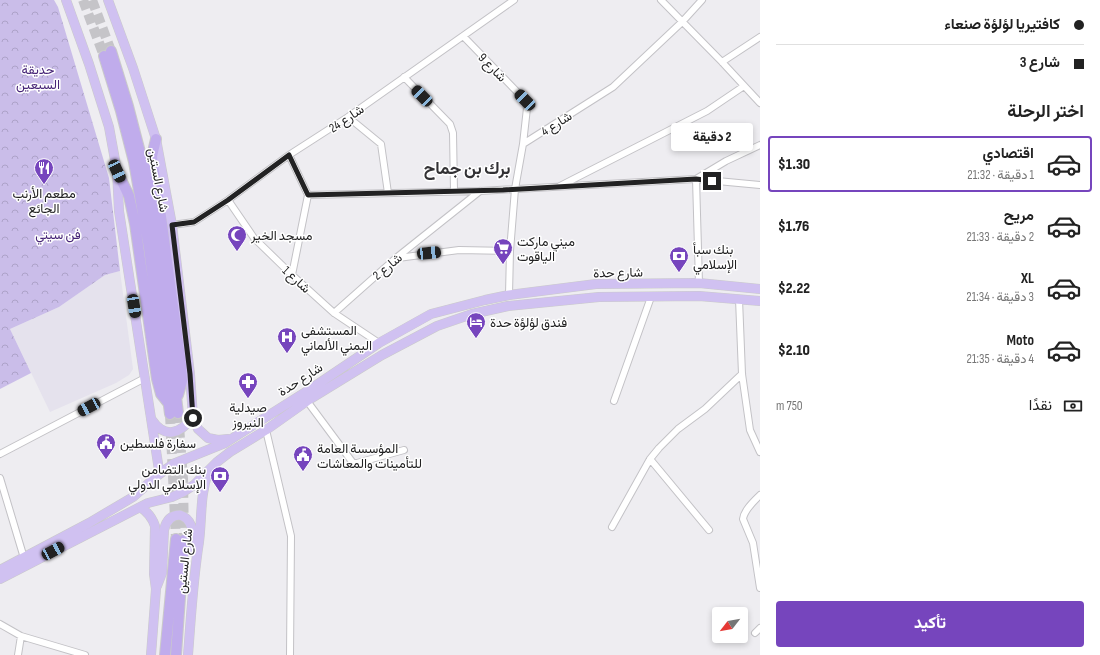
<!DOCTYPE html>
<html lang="ar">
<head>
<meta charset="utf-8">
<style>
  body { margin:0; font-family:"Sofia Sans Condensed",Vazirmatn,sans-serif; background:#f2f2f2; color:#222; direction:rtl; height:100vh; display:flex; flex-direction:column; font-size:15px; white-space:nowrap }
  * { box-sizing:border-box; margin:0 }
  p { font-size:13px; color:#767676 }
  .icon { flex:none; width:22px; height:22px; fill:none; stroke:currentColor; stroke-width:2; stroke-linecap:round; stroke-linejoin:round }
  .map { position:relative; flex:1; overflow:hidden; direction:ltr }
  .details { display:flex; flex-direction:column; background:#fff; width:340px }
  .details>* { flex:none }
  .hud { display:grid; align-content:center; height:88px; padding:0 16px; background:#fff }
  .needle { width:26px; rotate:239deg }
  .buttons { position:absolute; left:712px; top:607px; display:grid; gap:8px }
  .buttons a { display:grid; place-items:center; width:36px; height:36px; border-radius:4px; background:#fff; box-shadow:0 2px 6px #0003; font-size:20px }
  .end { position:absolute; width:18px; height:18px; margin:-9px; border:5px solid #222223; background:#fff; box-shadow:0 0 0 2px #fff }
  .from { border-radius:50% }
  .bubble { position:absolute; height:28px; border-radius:4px; background:#fff; box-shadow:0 2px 6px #0003; font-size:13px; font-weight:800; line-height:28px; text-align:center; direction:rtl }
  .car { position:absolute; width:12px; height:24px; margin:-12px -6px; border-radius:5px; box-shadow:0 0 3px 1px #0007; background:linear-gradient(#222 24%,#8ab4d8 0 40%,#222 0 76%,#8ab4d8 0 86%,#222 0) }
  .hud b { display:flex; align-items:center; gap:14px; height:38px; font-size:15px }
  .hud b+b { border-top:1px solid #e0e0e0 }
  .hud i { width:10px; height:10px; background:#222 }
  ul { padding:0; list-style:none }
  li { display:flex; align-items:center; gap:12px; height:56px; margin:0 8px 6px; padding:0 8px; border:2px solid transparent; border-radius:4px }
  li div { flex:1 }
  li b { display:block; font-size:15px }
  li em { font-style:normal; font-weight:800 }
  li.on { border-color:#7645bd }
  li>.icon { width:36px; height:36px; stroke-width:1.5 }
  h2 { padding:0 16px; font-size:18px; line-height:48px }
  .pay { display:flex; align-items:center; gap:10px; height:44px; padding:0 16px; font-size:15px }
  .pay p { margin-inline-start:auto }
  .cta { display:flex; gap:8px; margin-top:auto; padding:8px 16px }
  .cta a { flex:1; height:46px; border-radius:4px; background:#7645bd; color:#fff; font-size:16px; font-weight:800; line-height:46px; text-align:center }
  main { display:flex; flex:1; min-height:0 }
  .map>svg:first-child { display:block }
</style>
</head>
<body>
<main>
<section class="details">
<div class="hud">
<b><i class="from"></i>كافتيريا لؤلؤة صنعاء</b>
<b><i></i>شارع 3</b>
</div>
<h2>اختر الرحلة</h2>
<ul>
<li class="on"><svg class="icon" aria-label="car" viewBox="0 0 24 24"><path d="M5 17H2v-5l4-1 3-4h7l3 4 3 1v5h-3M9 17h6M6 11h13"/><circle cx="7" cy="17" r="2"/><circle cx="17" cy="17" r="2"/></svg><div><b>اقتصادي</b><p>1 دقيقة · 21:32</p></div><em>$1.30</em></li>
<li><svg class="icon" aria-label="car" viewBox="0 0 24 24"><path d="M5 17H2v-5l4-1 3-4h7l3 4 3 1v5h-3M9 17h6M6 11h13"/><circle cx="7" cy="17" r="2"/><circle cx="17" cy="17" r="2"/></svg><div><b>مريح</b><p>2 دقيقة · 21:33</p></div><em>$1.76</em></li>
<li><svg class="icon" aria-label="car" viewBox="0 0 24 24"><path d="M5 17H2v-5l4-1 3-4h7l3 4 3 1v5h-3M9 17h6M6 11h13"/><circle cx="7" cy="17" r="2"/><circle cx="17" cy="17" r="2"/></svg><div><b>XL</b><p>3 دقيقة · 21:34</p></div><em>$2.22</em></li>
<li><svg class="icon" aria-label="car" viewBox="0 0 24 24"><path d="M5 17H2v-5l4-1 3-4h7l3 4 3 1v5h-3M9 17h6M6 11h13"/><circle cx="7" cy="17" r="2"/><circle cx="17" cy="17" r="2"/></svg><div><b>Moto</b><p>4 دقيقة · 21:35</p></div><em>$2.10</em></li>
</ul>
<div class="pay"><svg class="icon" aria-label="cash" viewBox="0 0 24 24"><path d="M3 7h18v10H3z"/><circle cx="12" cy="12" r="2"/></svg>نقدًا<p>750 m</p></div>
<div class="cta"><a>تأكيد</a></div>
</section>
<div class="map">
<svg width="760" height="655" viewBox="0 0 760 655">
  <defs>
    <pattern id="forest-crowns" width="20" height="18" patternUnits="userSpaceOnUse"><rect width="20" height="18" fill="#cabde9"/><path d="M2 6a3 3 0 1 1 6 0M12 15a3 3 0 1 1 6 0" fill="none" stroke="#ada2c8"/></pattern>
  </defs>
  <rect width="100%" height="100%" fill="#eeedf1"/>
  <path fill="#e5e2ed" d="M120,271l13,98 -4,6 -13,8 -66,29 -40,-83 49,-22 46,-32z"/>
  <path fill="url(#forest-crowns)" d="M0,0h54l4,7 51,171 11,93 -15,4 -46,32 -49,22 21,44 -31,16z"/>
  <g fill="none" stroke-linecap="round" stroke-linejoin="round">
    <path stroke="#c5c4c8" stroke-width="10" stroke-dasharray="10 5" stroke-linecap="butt" d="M83,0l21,56
      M92,0l19,51
      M178,413l5,66 1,61
      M170,414l6,125"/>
    <g stroke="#c3c2c6" stroke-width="8">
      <path id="minor" d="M661,0l61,62 38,41
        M463,36l62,64 2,8 -4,36
        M722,62l38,-25
        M404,77l46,47 3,9 1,58
        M348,117l33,27 7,49
        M289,155l19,40
        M560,186l147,-75 37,-25
        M308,195l172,-4 216,-12 64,6
        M228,200l26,38 38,37 42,38 45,30
        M172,225l22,-3 34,-22 61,-45 59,-38 166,-117
        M398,258l61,-8 51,1
        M292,275l16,-80
        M699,283l-3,-104 30,-18 34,-16
        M509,295l1,-44 5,-62 8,-45 90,-57 69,-65 20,-22
        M739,299l3,75 8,56 10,22
        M334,313l62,-55 84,-67
        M307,401l46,62h4l47,-13
        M614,401l37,-104
        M266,430l25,106 -1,119
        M0,454l145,-76
        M650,459l59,71
        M0,478l24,80
        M760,495c-6,6 -16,15 -17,24l10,24 7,45
        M612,527l38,-68 9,-11 19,-19 27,-20 37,-35
        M0,624l21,12 64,19
        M755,633l5,-5
        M18,655l3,-19"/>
    </g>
    <g stroke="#cacaca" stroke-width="10">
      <path id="primary" d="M66,0l23,64 20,63 8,44 2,40 40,259 -2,6
        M108,0l25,68 23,71 16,86 18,149 3,43 5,12 10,9 10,2 10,-1
        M152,420c13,19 28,14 41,-3
        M140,507c8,5 12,10 15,19l-1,48 2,15 -5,66
        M0,570l89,-47 44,-26 24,-21 16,-12 52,-21 87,-55 67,-45 52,-29 54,-14 24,-5 87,-11 103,-1 61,6
        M0,579l148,-76 24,-6 11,-5 11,-7 23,-23 13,-10 36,-22 41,-29 75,-46 55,-29 35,-12 36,-8 91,-9 100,-1 61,5
        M157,586l5,-13 2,-43c2,-9 7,-15 16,-15 16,5 12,24 15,38
        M188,655c3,-38 5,-76 11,-113 3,-24 1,-47 9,-70"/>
    </g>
    <g stroke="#cacaca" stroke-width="12">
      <path id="trunk" d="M111,51l17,55 13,50 9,45 8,45 20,167
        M104,56l17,55 13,51 15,86 21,166
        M156,139l-4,17 1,10 6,36 22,163 1,16 -4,14
        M117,171l12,25 6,28 22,155 4,15 8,10
        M165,655l11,-116
        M176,655l8,-115"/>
    </g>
    <use href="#minor" stroke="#fff" stroke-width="6"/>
    <use href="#primary" stroke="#d0c1f1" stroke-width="9"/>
    <use href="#trunk" stroke="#c0acec" stroke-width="10"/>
  </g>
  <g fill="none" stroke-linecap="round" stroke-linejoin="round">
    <path stroke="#222223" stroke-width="5" d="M193,418l-3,-44 -18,-149 22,-3 34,-22 61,-45 19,40 195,-5 193,-11 16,2"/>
  </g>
  <defs>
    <g id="restaurant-pin" transform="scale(1)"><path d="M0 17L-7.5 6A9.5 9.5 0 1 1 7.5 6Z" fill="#7645bd" stroke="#fff"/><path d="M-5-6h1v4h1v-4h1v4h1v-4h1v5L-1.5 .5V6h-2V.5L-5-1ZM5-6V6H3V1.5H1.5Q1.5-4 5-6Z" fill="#fff"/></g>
    <g id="mosque-pin" transform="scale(1)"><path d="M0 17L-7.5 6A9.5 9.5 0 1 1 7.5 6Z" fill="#7645bd" stroke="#fff"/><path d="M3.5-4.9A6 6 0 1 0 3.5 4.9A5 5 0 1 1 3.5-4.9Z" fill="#fff"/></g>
    <g id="supermarket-pin" transform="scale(1)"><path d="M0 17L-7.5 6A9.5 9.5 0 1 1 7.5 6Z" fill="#7645bd" stroke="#fff"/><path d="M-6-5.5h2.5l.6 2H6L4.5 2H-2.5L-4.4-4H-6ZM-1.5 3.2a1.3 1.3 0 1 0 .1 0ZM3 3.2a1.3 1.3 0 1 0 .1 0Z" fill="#fff"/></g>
    <g id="bank-pin" transform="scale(1)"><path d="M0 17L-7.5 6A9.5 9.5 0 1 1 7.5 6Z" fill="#7645bd" stroke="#fff"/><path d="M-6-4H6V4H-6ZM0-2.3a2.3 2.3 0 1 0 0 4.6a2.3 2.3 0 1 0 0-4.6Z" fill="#fff"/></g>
    <g id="hotel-pin" transform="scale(1)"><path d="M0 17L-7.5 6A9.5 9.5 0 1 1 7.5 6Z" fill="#7645bd" stroke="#fff"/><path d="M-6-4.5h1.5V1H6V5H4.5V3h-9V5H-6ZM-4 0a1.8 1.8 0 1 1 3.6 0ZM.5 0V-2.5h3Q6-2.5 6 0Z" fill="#fff"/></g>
    <g id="hospital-pin" transform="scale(1)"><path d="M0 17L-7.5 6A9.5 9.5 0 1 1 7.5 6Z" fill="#7645bd" stroke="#fff"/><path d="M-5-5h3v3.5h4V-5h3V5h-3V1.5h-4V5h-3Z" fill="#fff"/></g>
    <g id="pharmacy-pin" transform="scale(1)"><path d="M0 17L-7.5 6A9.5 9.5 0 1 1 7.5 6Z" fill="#7645bd" stroke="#fff"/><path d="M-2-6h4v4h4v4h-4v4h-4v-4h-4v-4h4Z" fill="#fff"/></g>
    <g id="civic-pin" transform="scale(1)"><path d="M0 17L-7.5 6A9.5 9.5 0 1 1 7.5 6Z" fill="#7645bd" stroke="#fff"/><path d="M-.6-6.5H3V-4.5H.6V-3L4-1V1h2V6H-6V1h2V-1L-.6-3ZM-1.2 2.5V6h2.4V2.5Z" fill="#fff"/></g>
  </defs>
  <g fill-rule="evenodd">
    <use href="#restaurant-pin" x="44" y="168"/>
    <use href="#mosque-pin" x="237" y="235"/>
    <use href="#supermarket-pin" x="503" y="248"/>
    <use href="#bank-pin" x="679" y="256"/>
    <use href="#hotel-pin" x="476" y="322"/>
    <use href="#hospital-pin" x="287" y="337"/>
    <use href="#pharmacy-pin" x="248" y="382"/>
    <use href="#civic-pin" x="106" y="443"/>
    <use href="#civic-pin" x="303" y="455"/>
    <use href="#bank-pin" x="220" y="476"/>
  </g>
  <g text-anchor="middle" stroke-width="3" stroke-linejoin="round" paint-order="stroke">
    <g font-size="13" fill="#222223" stroke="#fff">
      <text transform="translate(493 67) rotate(46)" y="5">شارع 9</text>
      <text transform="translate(346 118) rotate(-34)" y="5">شارع 24</text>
      <text transform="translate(556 123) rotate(-32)" y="5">شارع 4</text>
      <text transform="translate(159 180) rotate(79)" y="5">شارع الستين</text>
      <text transform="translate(387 266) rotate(-40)" y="5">شارع 2</text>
      <text transform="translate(618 272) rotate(-1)" y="5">شارع حدة</text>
      <text transform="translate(297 279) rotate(43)" y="5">شارع 1</text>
      <text transform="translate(300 379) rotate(-33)" y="5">شارع حدة</text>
      <text transform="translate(184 561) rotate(-84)" y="5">شارع الستين</text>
    </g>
    <g font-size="13" fill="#472577" stroke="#fff">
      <text x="38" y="74">حديقة<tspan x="38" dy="15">السبعين</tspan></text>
      <text x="58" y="239">فن سيتي</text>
    </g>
    <g font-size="13" fill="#222223" stroke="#fff" text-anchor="start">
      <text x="44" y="198" text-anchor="middle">مطعم الأرنب<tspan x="44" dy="15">الجائع</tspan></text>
      <text x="251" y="240">مسجد الخير</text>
      <text x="517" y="246">ميني ماركت<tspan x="517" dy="15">الياقوت</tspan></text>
      <text x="693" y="254">بنك سبأ<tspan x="693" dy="15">الإسلامي</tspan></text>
      <text x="490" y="327">فندق لؤلؤة حدة</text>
      <text x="301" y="335">المستشفى<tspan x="301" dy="15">اليمني الألماني</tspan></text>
      <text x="248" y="412" text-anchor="middle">صيدلية<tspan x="248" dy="15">النيروز</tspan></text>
      <text x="120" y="448">سفارة فلسطين</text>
      <text x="317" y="453">المؤسسة العامة<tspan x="317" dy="15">للتأمينات والمعاشات</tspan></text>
      <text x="206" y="474" text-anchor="end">بنك التضامن<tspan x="206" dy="15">الإسلامي الدولي</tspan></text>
    </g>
    <g font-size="17" font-weight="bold" fill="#323134" stroke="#fff">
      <text x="467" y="174">برك بن جماح</text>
    </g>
  </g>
</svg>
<div class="buttons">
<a><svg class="needle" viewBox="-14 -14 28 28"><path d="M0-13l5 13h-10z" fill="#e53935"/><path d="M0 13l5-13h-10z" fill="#767676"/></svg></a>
</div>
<i class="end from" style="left:193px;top:418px"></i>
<i class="end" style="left:712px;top:181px"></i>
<div class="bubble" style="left:671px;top:123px;width:82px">2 دقيقة</div>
<i class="car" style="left:422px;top:96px;rotate:315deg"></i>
<i class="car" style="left:525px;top:100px;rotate:316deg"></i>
<i class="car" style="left:117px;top:171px;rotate:155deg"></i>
<i class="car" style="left:429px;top:253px;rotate:84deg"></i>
<i class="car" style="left:134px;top:306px;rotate:171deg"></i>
<i class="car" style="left:89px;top:407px;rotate:242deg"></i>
<i class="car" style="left:53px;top:551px;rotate:62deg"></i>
</div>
</main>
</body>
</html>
